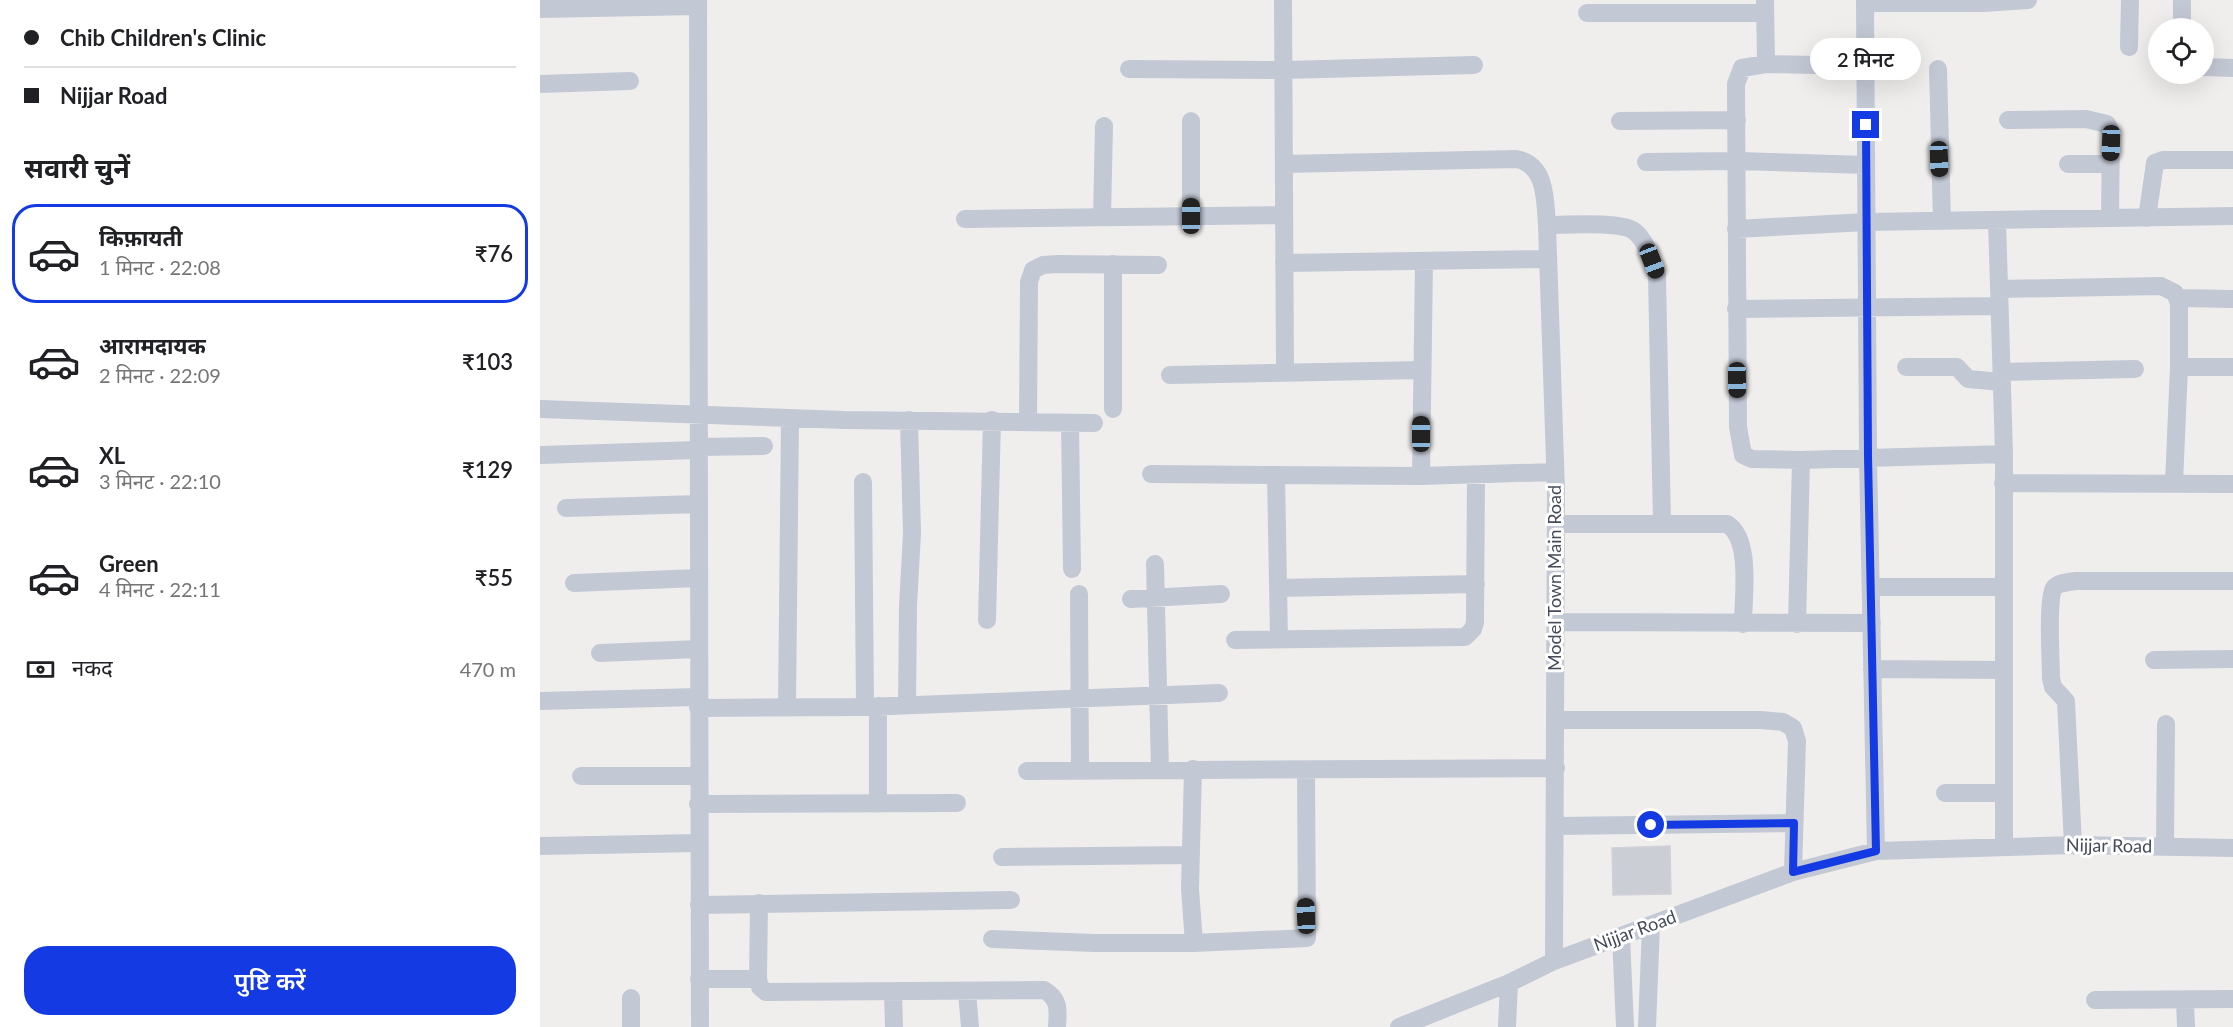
<!DOCTYPE html>
<html lang="hi">
<head>
<meta charset="utf-8">
<style>
  body { margin:0; font-family:Lato,"Noto Sans Devanagari",sans-serif; background:#f2f2f2; color:#202124; height:100vh; display:flex; flex-direction:column; font-size:22px; white-space:nowrap }
  * { box-sizing:border-box; margin:0 }
  p { font-size:20px; color:#757577 }
  .icon { flex:none; width:33px; height:33px; fill:none; stroke:currentColor; stroke-width:2; stroke-linecap:round; stroke-linejoin:round }
  .map { position:relative; flex:1; overflow:hidden }
  .panel { display:flex; flex-direction:column; background:#fff; width:540px }
  .panel>* { flex:none }
  .guide { display:grid; align-content:center; height:132px; padding:0 24px; background:#fff }
  .tools { position:absolute; left:1608px; top:18px; display:grid; gap:12px }
  .tools a { display:grid; place-items:center; width:66px; height:66px; border-radius:50%; background:#fff; box-shadow:0 6px 24px #0002; font-size:30px }
  .end { position:absolute; width:27px; height:27px; margin:-14px; border:8px solid #143ae3; background:#fff; box-shadow:0 0 0 3px #fff }
  .from { border-radius:50% }
  .bubble { position:absolute; height:42px; border-radius:21px; background:#fff; box-shadow:0 6px 24px #0002; font-size:20px; font-weight:600; line-height:42px; text-align:center }
  .car { position:absolute; width:18px; height:36px; margin:-18px -9px; border-radius:8px; box-shadow:0 0 4px 2px #0007; background:linear-gradient(#222 24%,#8ab4d8 0 40%,#222 0 76%,#8ab4d8 0 86%,#222 0) }
  .guide b { display:flex; align-items:center; gap:21px; height:57px; font-size:22px }
  .guide b+b { border-top:2px solid #e0e0e0 }
  .guide i { width:15px; height:15px; background:#202124 }
  ul { padding:0; list-style:none }
  li { display:flex; align-items:center; gap:18px; height:99px; margin:0 12px 9px; padding:0 12px; border:3px solid transparent; border-radius:24px }
  li div { flex:1 }
  li b { display:block; font-size:22px }
  li em { font-style:normal; font-weight:600 }
  li.active { border-color:#143ae3 }
  li>.icon { width:54px; height:54px; stroke-width:1.5 }
  h2 { padding:0 24px; font-size:27px; line-height:72px }
  .pay { display:flex; align-items:center; gap:15px; height:66px; padding:0 24px; font-size:22px }
  .pay p { margin-inline-start:auto }
  .primary-button { display:flex; gap:12px; margin-top:auto; padding:12px 24px }
  .primary-button a { flex:1; height:69px; border-radius:24px; background:#143ae3; color:#fff; font-size:24px; font-weight:600; line-height:69px; text-align:center }
  main { display:flex; flex:1; min-height:0 }
  .map>svg:first-child { display:block }
</style>
</head>
<body>
<main>
<section class="panel">
<div class="guide">
<b><i class="from"></i>Chib Children's Clinic</b>
<b><i></i>Nijjar Road</b>
</div>
<h2>सवारी चुनें</h2>
<ul>
<li class="active"><svg class="icon" aria-label="car" viewBox="0 0 24 24"><path d="M5 17H2v-5l4-1 3-4h7l3 4 3 1v5h-3M9 17h6M6 11h13"/><circle cx="7" cy="17" r="2"/><circle cx="17" cy="17" r="2"/></svg><div><b>किफ़ायती</b><p>1 मिनट · 22:08</p></div><em>₹76</em></li>
<li><svg class="icon" aria-label="car" viewBox="0 0 24 24"><path d="M5 17H2v-5l4-1 3-4h7l3 4 3 1v5h-3M9 17h6M6 11h13"/><circle cx="7" cy="17" r="2"/><circle cx="17" cy="17" r="2"/></svg><div><b>आरामदायक</b><p>2 मिनट · 22:09</p></div><em>₹103</em></li>
<li><svg class="icon" aria-label="car" viewBox="0 0 24 24"><path d="M5 17H2v-5l4-1 3-4h7l3 4 3 1v5h-3M9 17h6M6 11h13"/><circle cx="7" cy="17" r="2"/><circle cx="17" cy="17" r="2"/></svg><div><b>XL</b><p>3 मिनट · 22:10</p></div><em>₹129</em></li>
<li><svg class="icon" aria-label="car" viewBox="0 0 24 24"><path d="M5 17H2v-5l4-1 3-4h7l3 4 3 1v5h-3M9 17h6M6 11h13"/><circle cx="7" cy="17" r="2"/><circle cx="17" cy="17" r="2"/></svg><div><b>Green</b><p>4 मिनट · 22:11</p></div><em>₹55</em></li>
</ul>
<div class="pay"><svg class="icon" aria-label="cash" viewBox="0 0 24 24"><path d="M3 7h18v10H3z"/><circle cx="12" cy="12" r="2"/></svg>नकद<p>470 m</p></div>
<div class="primary-button"><a>पुष्टि करें</a></div>
</section>
<div class="map">
<svg width="1693" height="1027" viewBox="0 0 1693 1027">
  <rect width="100%" height="100%" fill="#f0eeed"/>
  <path fill="#ccced5" stroke="#d1d1d9" stroke-width="1.5" d="M1130,846l1,48 -58,1 -1,-47z"/>
  <g fill="none" stroke-linecap="round" stroke-linejoin="round">
    <path stroke="#c3c8d5" stroke-width="18" d="M158,0l2,1027
      M743,0l2,373
      M1225,0l1,64
      M1325,0l3,456 8,395
      M1642,0v28
      M1325,3h118l45,-3
      M0,9l158,-3
      M1047,13h177
      M1589,47l1,-47
      M1326,66l-100,-2 -24,4 -6,16 2,343 5,28 9,4 49,1 203,-6
      M1664,67l29,1
      M589,69l155,1 190,-5
      M1398,69l4,152
      M0,84l90,-3
      M1468,120l78,-1 21,5 4,8 -1,86
      M651,121v95
      M1080,121l117,-1
      M1106,162l91,-1 129,4
      M744,164l232,-5c31,6 29,41 31,66l9,265 -2,471
      M1528,164h42
      M562,217l2,-91
      M1607,218l8,-55 8,-3h70
      M425,219l319,-4
      M1457,220l7,234v393
      M1007,225c18,0 74,-4 87,6 13,10 18,31 23,45l5,247
      M1196,229l130,-7 367,-6
      M744,263l262,-4
      M1459,289l162,-3 14,7 4,10
      M1196,309l262,-3
      M1366,367h51l11,12 34,3
      M1639,367v-69l54,1
      M1462,372l133,-3
      M630,375l252,-5
      M0,409l304,11 250,3
      M573,409v-145
      M488,422l1,-140 4,-12 10,-5 15,-1 100,1
      M530,423l2,146
      M157,447l67,-1
      M0,455l157,-5
      M611,474l270,2 134,-4
      M736,475l3,164
      M881,476l3,-214
      M323,482l2,225
      M1463,483l230,1
      M1634,483l5,-116h54
      M26,508l132,-4
      M1016,524h171c25,15 16,73 16,100
      M615,564l5,206
      M34,583l124,-5
      M1331,587h133
      M738,588l198,-4
      M539,594l1,177
      M591,599l90,-5
      M447,620l5,-200
      M1015,622l317,1
      M1257,624l4,-164
      M695,640l230,-3 8,-8 2,-7 1,-147
      M60,653l98,-4
      M1614,660l79,-1
      M1332,669l131,1
      M0,701l158,-4
      M367,705l1,-99 4,-73 -3,-113
      M338,706v98
      M247,707l3,-289
      M158,708l167,-1 354,-14
      M1015,720h206l22,2 10,6 4,13 -4,131
      M653,769l-3,120 4,54
      M487,771l529,-3
      M41,776h117
      M1405,793h59
      M158,804l259,-1
      M1016,826l238,-3
      M1533,845l-7,-144 -13,-14 -2,-9c0,-16 -4,-79 3,-90 5,-6 15,-6 22,-7h157
      M0,846l159,-3
      M1625,847l1,-123
      M462,857l189,-2
      M219,903l-1,76 2,8 6,5 278,-2c16,9 14,20 13,37
      M159,905l312,-5
      M1081,936l4,91
      M452,939l102,4h100l113,-5 -1,-167
      M159,979h59
      M353,992l1,35
      M427,992l3,35
      M91,998v29
      M1555,1000l138,-1
      M1645,1001l1,26
      M859,1027l110,-44 45,-22 239,-89 83,-21 197,-6 160,3
      M967,1027l2,-44
      M1107,1027l4,-101"/>
  </g>
  <g fill="none" stroke-linecap="round" stroke-linejoin="round">
    <path stroke="#143ae3" stroke-width="8" d="M1111,825l143,-2 -1,49 83,-21 -8,-395 -2,-331"/>
  </g>
  <g text-anchor="middle" stroke-width="6" stroke-linejoin="round" paint-order="stroke">
    <g font-size="18" fill="#454b5b" stroke="#fff">
      <text transform="translate(1015 578) rotate(-90)" y="6">Model Town Main Road</text>
      <text transform="translate(1569 846) rotate(1)" y="6">Nijjar Road</text>
      <text transform="translate(1095 931) rotate(-20)" y="6">Nijjar Road</text>
    </g>
  </g>
</svg>
<div class="tools">
<a><svg class="icon" aria-label="locate" viewBox="0 0 24 24"><circle cx="12" cy="12" r="6"/><path d="M12 2v4M12 18v4M2 12h4M18 12h4"/></svg></a>
</div>
<i class="end from" style="left:1111px;top:825px"></i>
<i class="end" style="left:1326px;top:125px"></i>
<div class="bubble" style="left:1270px;top:38px;width:111px">2 मिनट</div>
<i class="car" style="left:1571px;top:143px;rotate:182deg"></i>
<i class="car" style="left:1399px;top:159px;rotate:178deg"></i>
<i class="car" style="left:651px;top:216px;rotate:0deg"></i>
<i class="car" style="left:1112px;top:261px;rotate:159deg"></i>
<i class="car" style="left:1197px;top:380px;rotate:179deg"></i>
<i class="car" style="left:881px;top:434px;rotate:0deg"></i>
<i class="car" style="left:766px;top:916px;rotate:358deg"></i>
</div>
</main>
</body>
</html>
